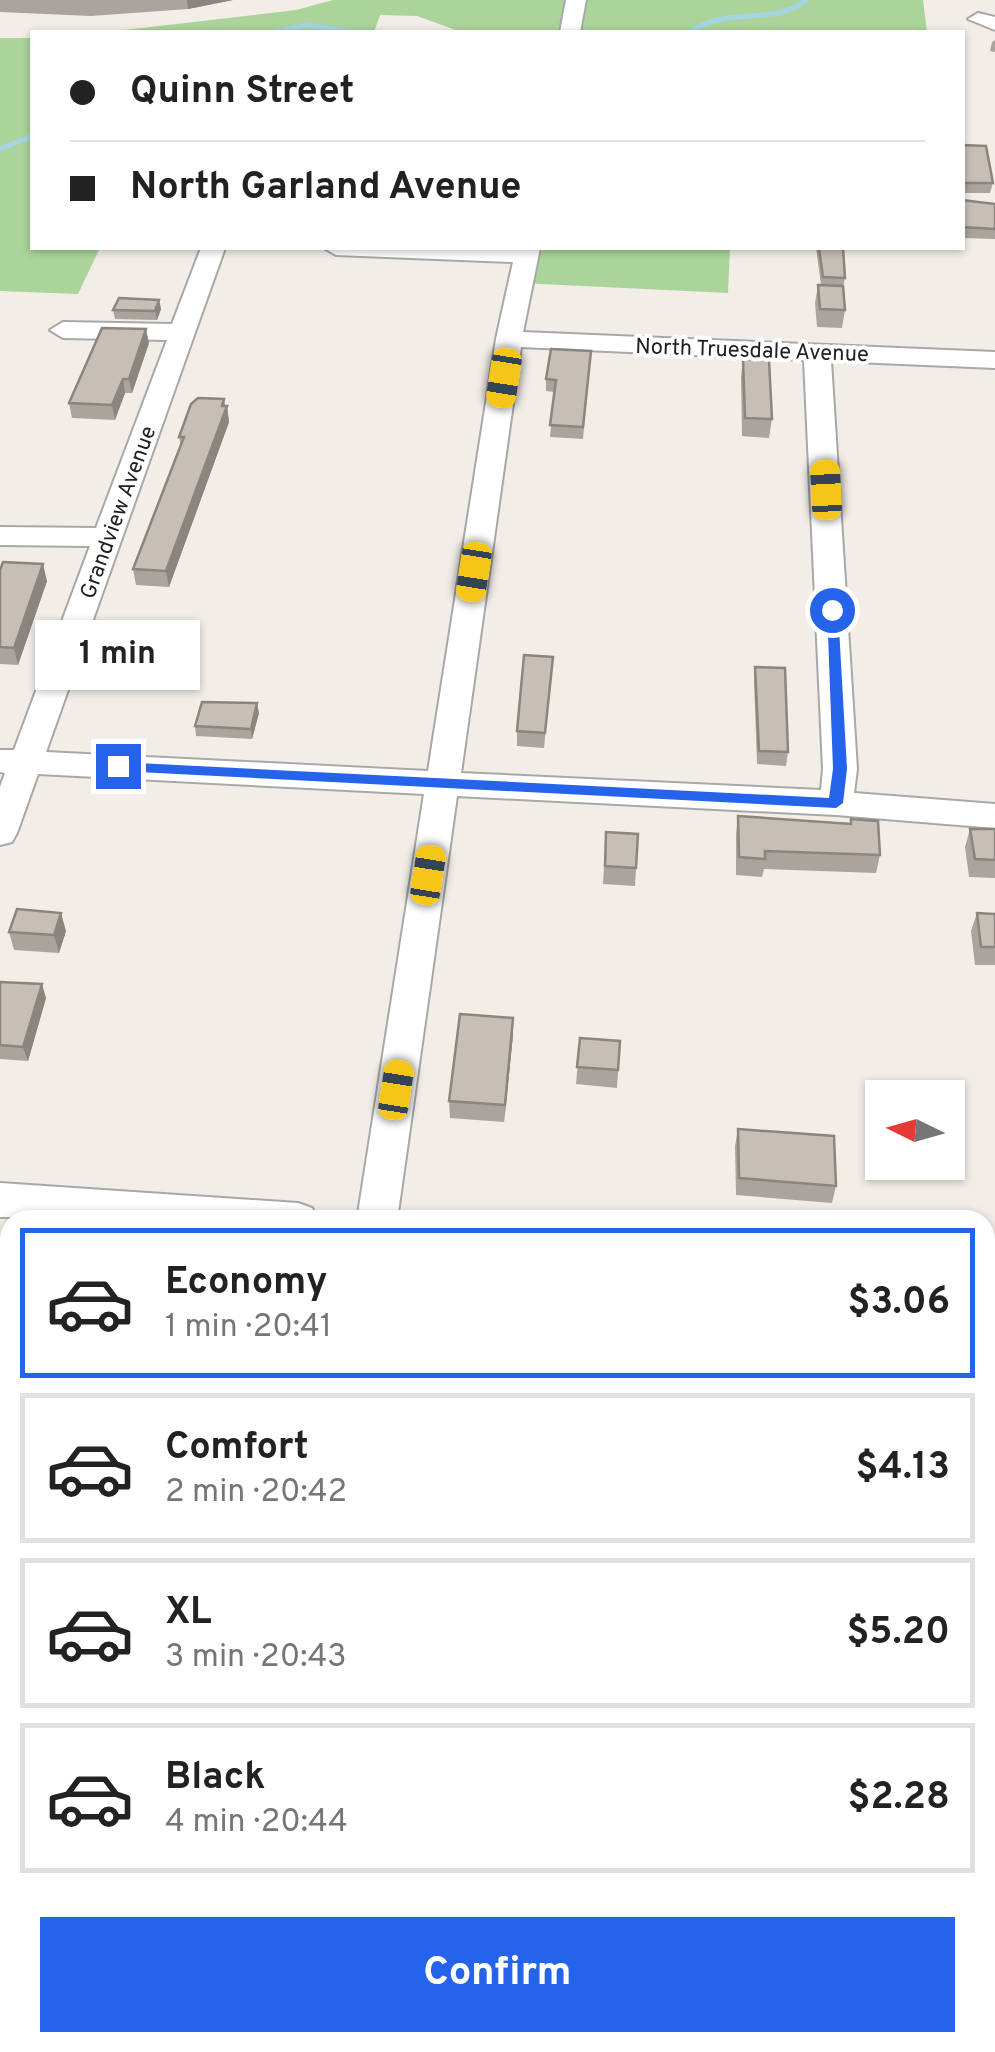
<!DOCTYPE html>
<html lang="en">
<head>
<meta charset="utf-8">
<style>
  body { margin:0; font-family:Overpass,sans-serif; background:#f6f6f6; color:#222; height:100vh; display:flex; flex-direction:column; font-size:38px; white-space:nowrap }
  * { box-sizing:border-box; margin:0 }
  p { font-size:32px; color:#767676 }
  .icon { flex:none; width:55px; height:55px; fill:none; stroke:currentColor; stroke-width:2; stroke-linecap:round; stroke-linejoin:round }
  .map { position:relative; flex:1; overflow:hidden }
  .drawer { position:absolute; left:0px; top:1210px; width:995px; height:842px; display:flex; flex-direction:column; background:#fff; border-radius:30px 30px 0 0; box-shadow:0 2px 8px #0004 }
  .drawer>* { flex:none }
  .hud { position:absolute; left:30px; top:30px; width:935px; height:220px; border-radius:0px; box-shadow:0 2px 8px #0004; display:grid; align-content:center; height:220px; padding:0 40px; background:#fff }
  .needle { width:65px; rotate:275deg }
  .buttons { position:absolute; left:865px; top:1080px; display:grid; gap:20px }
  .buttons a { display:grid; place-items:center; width:100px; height:100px; border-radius:0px; background:#fff; box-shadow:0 2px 8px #0004; font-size:50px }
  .end { position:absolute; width:45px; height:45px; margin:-22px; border:12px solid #2563eb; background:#fff; box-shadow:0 0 0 5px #fff }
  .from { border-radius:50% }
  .bubble { position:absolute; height:70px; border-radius:0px; background:#fff; box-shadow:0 2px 8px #0004; font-size:32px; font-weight:700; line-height:70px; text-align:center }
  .car { position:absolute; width:30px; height:60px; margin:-30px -15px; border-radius:12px; box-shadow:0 0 8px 2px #0007; background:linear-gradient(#f5c518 24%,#345 0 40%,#f5c518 0 76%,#345 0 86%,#f5c518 0) }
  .hud b { display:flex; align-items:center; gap:35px; height:95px; font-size:38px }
  .hud b+b { border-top:2px solid #e0e0e0 }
  .hud i { width:25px; height:25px; background:#222 }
  ul { padding:18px 0 0; list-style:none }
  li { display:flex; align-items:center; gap:30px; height:150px; margin:0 20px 15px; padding:0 20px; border:5px solid #e0e0e0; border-radius:0px }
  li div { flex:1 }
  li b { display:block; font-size:38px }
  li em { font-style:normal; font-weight:700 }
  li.active { border-color:#2563eb }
  li>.icon { width:90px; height:90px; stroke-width:1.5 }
  .primary-button { display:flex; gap:20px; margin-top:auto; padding:20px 40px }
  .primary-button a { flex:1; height:115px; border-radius:0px; background:#2563eb; color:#fff; font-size:40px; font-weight:700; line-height:115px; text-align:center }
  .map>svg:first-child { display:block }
</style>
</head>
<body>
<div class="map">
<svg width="995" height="2052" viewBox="0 0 995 2052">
  <rect width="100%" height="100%" fill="#f2eee7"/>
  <path fill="#abd49a" d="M333,0h590l4,32h-466l-44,-16 -37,-1 -6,17h-266l188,-22z
    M0,38h32v210h68l-22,46 -78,-3z
    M528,248h202l-2,45 -208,-10z"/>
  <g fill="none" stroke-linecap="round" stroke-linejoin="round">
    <path stroke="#a5d5e2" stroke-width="5" d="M275,32l32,-7 46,7
      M689,32c41,-27 84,-5 117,-32
      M0,149l32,-13"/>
    <g stroke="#a8a8a8" stroke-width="4">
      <path id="minor" d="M566,0h20l-6,32h-20z
        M978,13l17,4v13l-27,-11z
        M201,248h24l-179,504 382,19 68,-432 17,-77 -177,-7 -12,-7h216l-17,84 472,20v16l-164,-7 26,408 -3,24 141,11v24l-159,-13 -379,-19 -60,424h-40l67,-426 -386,-20 -21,59 -5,9 -12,3v-58l5,-14 -5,-1v-22h14l76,-204 -90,-1v-18l96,1 71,-188 -104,-2 -13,-8 13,-8 109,2zM521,347l283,13 19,409 -2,21 -360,-17z
        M0,1183l298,20 14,5 6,12 -318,-3z
        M985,1248h10v36h-10z
        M985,1934l10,1v54l-10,-1z
        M226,2042h54l-1,10h-54z"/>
    </g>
    <g stroke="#9e6800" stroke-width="4">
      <path id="major" d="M0,1846l10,1v66l-10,-1z
        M624,2042h76l4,10h-76z"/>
    </g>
    <use href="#minor" fill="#fff" fill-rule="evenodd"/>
    <use href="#major" fill="#ffd59f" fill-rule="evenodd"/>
  </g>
  <path fill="#aba39d" d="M0,0h233l-45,9 -97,7 -91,-4z
    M995,40v12l-5,-1 2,-9z
    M962,145l31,38 -3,10h-28z
    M962,200l33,4v35l-33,-1z
    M816,248h27l2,30 -2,9 2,23 -3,18 -25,-1 -2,-24 3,-18h3z
    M159,300l2,9 -4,11 -42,-1 -2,-9z
    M149,343l-17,50h-7l-10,27 -43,-2 -3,-15z
    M591,351l-8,88 -33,-2 4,-45 -8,-1v-12z
    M743,359l29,60 -3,19 -27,-2 -1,-59z
    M224,399l1,7h2l2,16 -60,165 -33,-2 -3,-16 48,-123 -2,-9z
    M0,570l47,11 -29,84 -18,-1z
    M553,657l-9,91 -27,-2v-15z
    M755,667l33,85 -2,14 -29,-2 -3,-83z
    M259,713l-7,26 -56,-3 -1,-10z
    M738,816l112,7 1,-4 29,36 -4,18 -112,-4 -2,8 -26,-2v-41z
    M970,829h25v49l-26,-1 -4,-30z
    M606,832l30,36 -1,18 -32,-2z
    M977,913l18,1v51h-20l-4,-34z
    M66,931l-7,22 -45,-3 -5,-18z
    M0,982l46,16 -18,63 -28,-2z
    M513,1035l-9,87 -54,-4 -1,-17z
    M580,1038l40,3 -3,47 -41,-4z
    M738,1129l98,57 -4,17 -96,-8 -1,-49z
    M961,2042h24l10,10h-33z"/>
  <path fill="#8b857f" d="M187,0h46l-45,9z
    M159,300l2,9 -4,11 -2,-9z
    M146,329l3,14 -17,50 -3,-14z
    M123,379l2,14 -10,27 -3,-15z
    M224,399l1,12 2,-5 2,16 -60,165 -3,-16z
    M43,564l4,17 -29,84 -4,-17z
    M257,703l2,10 -7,26 -1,-10z
    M61,913l5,18 -7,22 -5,-18z
    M42,984l4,14 -18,63 -5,-14z
    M513,1018v17l-9,87 1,-17z"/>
  <path fill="#c7beb6" stroke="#8b857f" stroke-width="2.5" d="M962,145l24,1 7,37h-31z
    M962,200l33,4v25l-33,-2z
    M819,248h24l2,30 -22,-1z
    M818,285l25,1 2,24 -25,-1z
    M119,298l40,2 -4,11 -42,-1z
    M102,328l44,1 -17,50h-6l-11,26 -43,-2z
    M551,349l40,2 -8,76 -33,-2 6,-45 -10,-1z
    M743,359l26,1 3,59 -27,-1z
    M198,398l26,1 -2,7h5l-61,165 -33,-2 51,-132h-5l12,-33z
    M3,562l40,2 -29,84 -14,-1v-77z
    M524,655l29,2 -8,76 -28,-2z
    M755,667l30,1 3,84 -29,-1z
    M202,702l55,1 -6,26 -56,-3z
    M738,816l113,8v-5l27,2 2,34 -115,-4v8l-26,-2z
    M970,829h25v31l-20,-1z
    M606,832l32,2 -2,34 -31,-2z
    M17,909l44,4 -7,22 -45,-3z
    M977,913l18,1v33h-14z
    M0,982l42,2 -19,63 -23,-2z
    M460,1014l53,4 -8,87 -56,-4z
    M580,1038l40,3 -2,29 -41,-3z
    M738,1129l96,7 2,50 -97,-8z
    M985,1680l3,30 -3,-1z
    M985,2002l10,1v49h-20l-1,-10h11z
    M430,2042h62l-1,10h-62z"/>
  <path fill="#2563eb" d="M827,607l11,3 9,159 -4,34 -7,5 -718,-37 -8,-5 8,-4 711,36 4,-29z"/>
  <g text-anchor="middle" stroke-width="8" stroke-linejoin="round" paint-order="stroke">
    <g font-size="22" fill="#212121" stroke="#fff">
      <text transform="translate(752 349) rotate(2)" y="8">North Truesdale Avenue</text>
      <text transform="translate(117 512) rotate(-70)" y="8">Grandview Avenue</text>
    </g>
  </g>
</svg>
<div class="buttons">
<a><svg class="needle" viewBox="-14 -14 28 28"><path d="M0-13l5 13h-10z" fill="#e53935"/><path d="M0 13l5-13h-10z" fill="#767676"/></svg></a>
</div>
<i class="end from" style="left:832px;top:610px"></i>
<i class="end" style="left:118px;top:766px"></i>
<div class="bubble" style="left:35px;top:620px;width:165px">1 min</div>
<i class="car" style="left:504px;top:378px;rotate:189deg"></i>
<i class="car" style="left:826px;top:490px;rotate:357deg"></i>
<i class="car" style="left:474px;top:572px;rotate:189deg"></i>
<i class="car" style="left:428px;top:875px;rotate:9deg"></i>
<i class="car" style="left:396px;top:1090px;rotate:9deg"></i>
<div class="hud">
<b><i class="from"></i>Quinn Street</b>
<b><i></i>North Garland Avenue</b>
</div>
<section class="drawer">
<ul>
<li class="active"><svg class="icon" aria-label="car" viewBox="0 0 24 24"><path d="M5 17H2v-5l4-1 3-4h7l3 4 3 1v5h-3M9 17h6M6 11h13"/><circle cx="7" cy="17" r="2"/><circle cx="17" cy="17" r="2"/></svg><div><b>Economy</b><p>1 min · 20:41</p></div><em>$3.06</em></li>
<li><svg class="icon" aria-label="car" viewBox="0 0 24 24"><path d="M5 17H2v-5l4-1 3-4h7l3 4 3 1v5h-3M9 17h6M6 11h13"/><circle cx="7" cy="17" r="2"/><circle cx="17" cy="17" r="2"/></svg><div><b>Comfort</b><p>2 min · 20:42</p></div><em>$4.13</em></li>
<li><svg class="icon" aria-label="car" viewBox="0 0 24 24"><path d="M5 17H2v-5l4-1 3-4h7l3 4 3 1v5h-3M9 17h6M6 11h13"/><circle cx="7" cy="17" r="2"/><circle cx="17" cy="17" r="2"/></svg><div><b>XL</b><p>3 min · 20:43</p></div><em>$5.20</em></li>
<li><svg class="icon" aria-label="car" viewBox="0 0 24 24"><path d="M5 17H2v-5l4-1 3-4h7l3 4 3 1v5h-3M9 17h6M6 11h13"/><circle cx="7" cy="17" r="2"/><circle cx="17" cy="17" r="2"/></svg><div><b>Black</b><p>4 min · 20:44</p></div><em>$2.28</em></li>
</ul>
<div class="primary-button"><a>Confirm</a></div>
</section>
</div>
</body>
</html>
